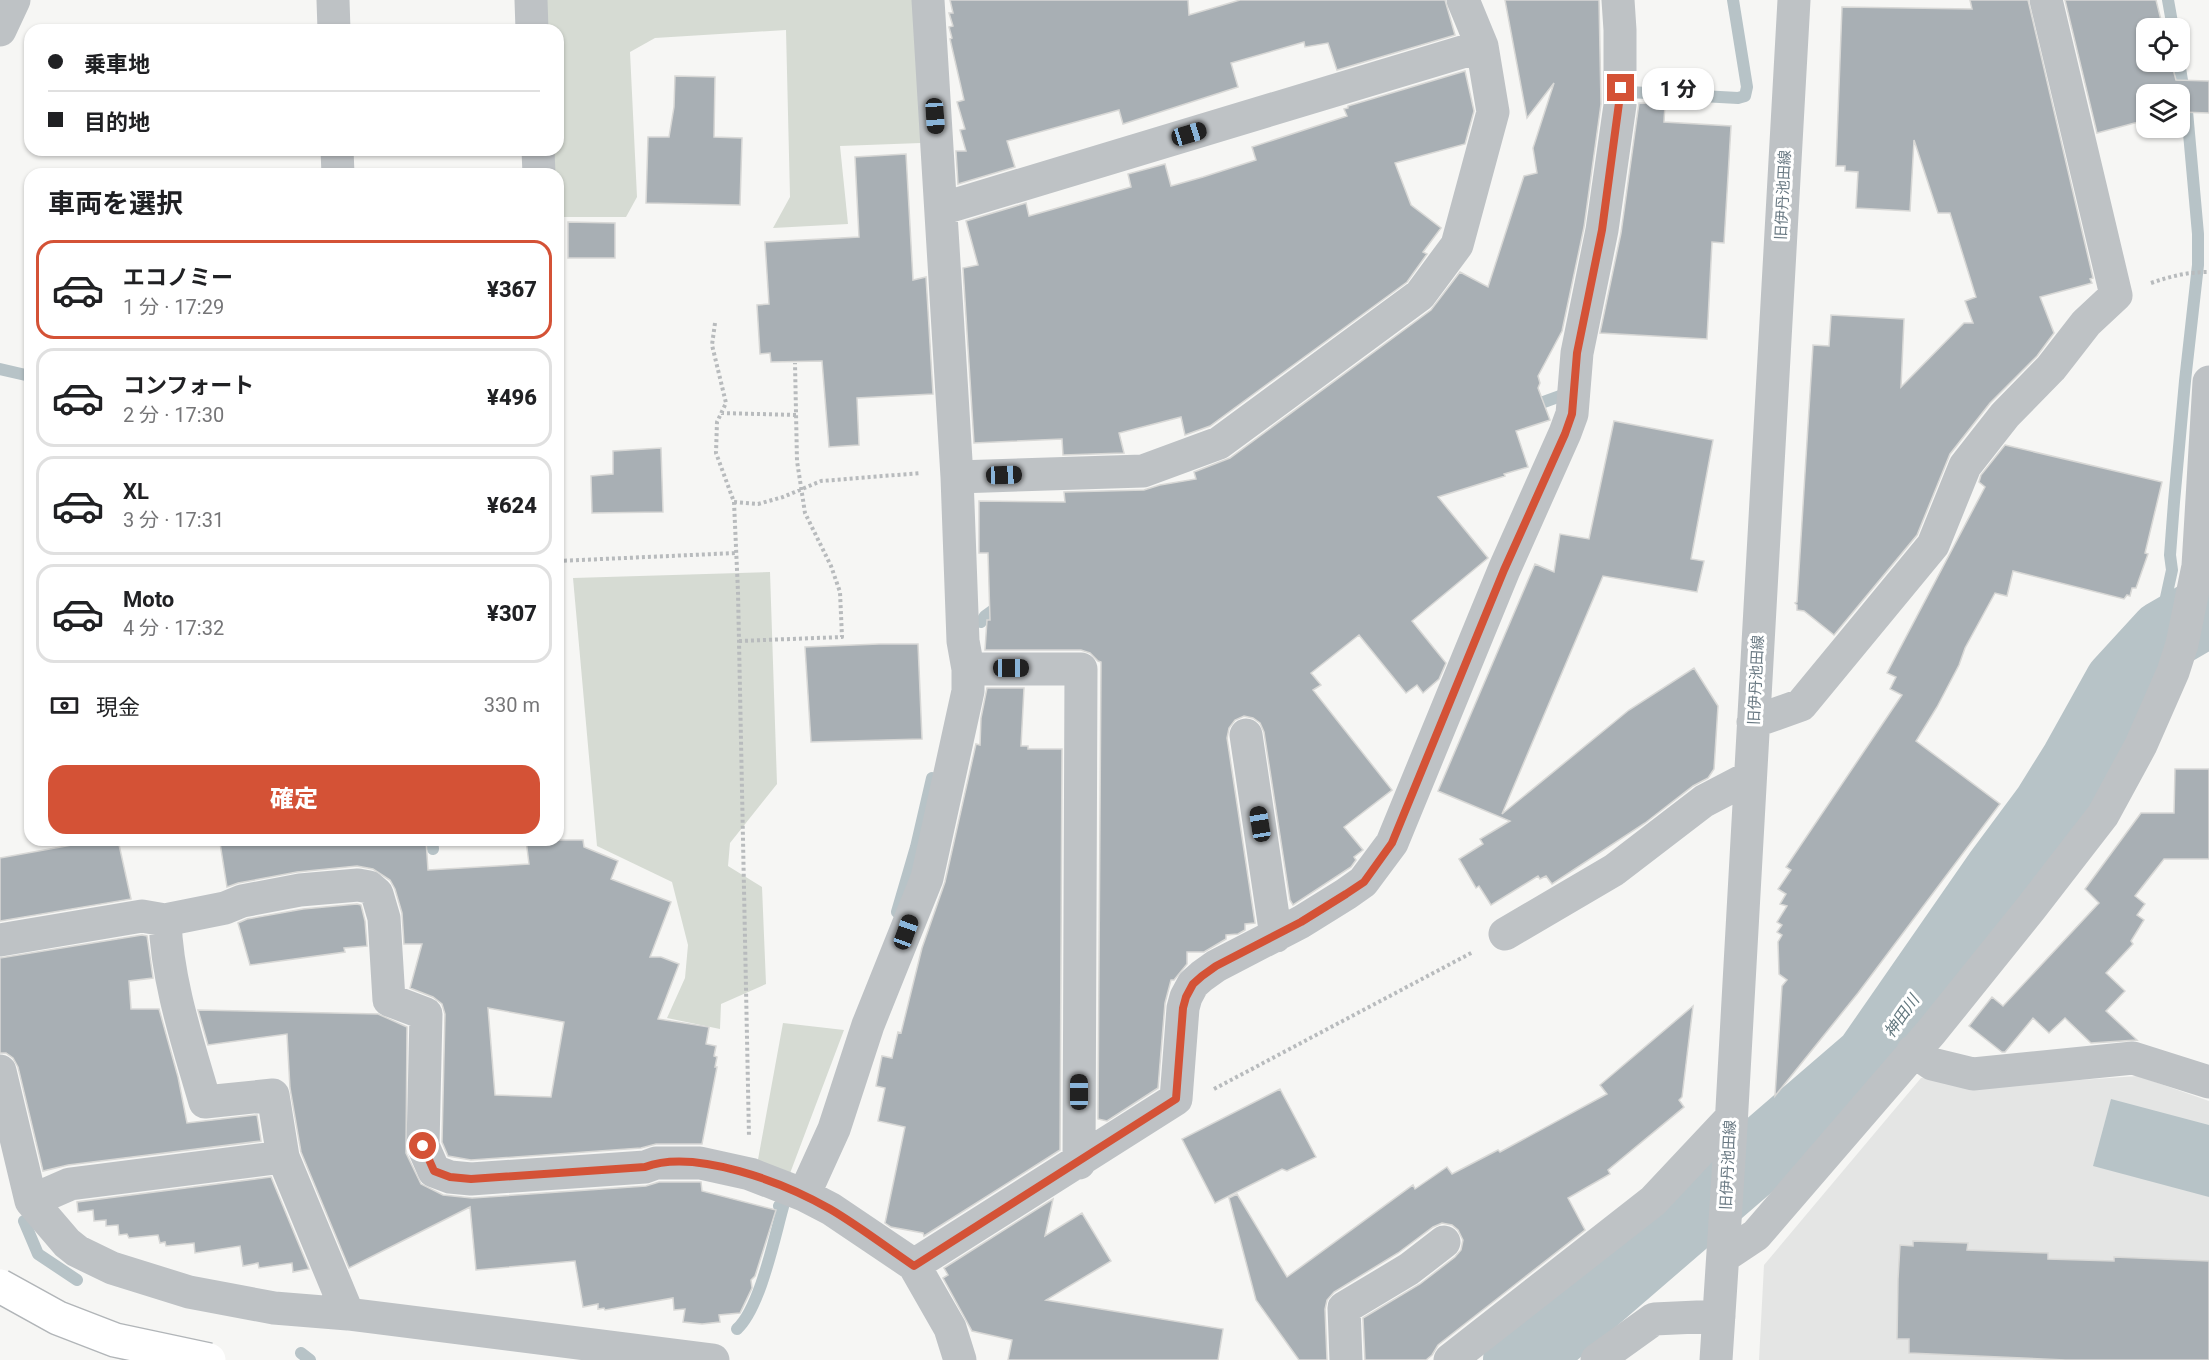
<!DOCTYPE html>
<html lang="ja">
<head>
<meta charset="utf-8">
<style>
  body { margin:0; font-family:Roboto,"Noto Sans JP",sans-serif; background:#f6f6f6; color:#202124; height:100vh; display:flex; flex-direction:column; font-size:22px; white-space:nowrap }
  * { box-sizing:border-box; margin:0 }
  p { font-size:20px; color:#757577 }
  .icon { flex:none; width:33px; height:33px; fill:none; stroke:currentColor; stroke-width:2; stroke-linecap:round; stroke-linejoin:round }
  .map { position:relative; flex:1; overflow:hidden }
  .sheet { position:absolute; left:24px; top:168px; width:540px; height:678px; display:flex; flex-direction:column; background:#fff; border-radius:18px; box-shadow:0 2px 4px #0004 }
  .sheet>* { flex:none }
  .top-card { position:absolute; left:24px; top:24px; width:540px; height:132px; border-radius:18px; box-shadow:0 2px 4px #0004; display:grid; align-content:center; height:132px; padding:0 24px; background:#fff }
  .controls { position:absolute; left:2136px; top:18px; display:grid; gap:12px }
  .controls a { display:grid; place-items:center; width:54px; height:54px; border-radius:12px; background:#fff; box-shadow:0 2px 4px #0004; font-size:30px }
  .end { position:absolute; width:27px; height:27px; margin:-14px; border:8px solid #d45236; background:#fff; box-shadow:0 0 0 3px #fff }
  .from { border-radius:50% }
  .bubble { position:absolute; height:42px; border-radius:18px; background:#fff; box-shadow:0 2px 4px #0004; font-size:20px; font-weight:800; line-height:42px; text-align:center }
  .car { position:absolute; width:18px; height:36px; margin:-18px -9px; border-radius:8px; box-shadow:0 0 4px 2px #0007; background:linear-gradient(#222 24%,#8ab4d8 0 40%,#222 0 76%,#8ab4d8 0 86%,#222 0) }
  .top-card b { display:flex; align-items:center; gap:21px; height:57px; font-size:22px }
  .top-card b+b { border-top:2px solid #e0e0e0 }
  .top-card i { width:15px; height:15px; background:#202124 }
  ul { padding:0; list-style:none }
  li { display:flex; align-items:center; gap:18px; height:99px; margin:0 12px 9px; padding:0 12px; border:3px solid #e0e0e0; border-radius:18px }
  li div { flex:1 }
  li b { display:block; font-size:22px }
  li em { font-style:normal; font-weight:800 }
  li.on { border-color:#d45236 }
  li>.icon { width:54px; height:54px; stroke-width:1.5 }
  h2 { padding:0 24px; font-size:27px; line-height:72px }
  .pay { display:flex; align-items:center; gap:15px; height:66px; padding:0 24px; font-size:22px }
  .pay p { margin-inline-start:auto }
  .cta { display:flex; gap:12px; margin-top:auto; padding:12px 24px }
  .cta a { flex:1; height:69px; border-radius:18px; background:#d45236; color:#fff; font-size:24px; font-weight:800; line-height:69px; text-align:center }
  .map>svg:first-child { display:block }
</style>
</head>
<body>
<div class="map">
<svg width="2209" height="1360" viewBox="0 0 2209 1360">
  <rect width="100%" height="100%" fill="#f6f6f4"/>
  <path fill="#e4e5e4" d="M2138,1076l71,25v259h-450l5,-95 157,-187 145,3z"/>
  <path fill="#d6dbd3" d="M546,0h368l7,143 -81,3 8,78 -75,4 17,-31 -4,-167 -131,8 -25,14 7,145 -11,20h-68v-43h-4l-1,-24h5v-120h-10z
    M770,572l7,212 -47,59 -2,23 34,21 4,97 -45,20 -1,25 -53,-11 18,-40 3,-33 -16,-63 -75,-36 -24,-268z
    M783,1023l61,7 -55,146 -32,-11z"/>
  <path fill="#b7c3c7" d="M2111,1099l98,26v72l-116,-31z"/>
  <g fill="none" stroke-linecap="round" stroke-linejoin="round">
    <path stroke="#b7c3c7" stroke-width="12" d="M2168,0l5,28
      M1629,92l109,6 7,-2 2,-9 -14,-87
      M0,369l30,7
      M1530,407l33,-12
      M981,622l4,-6 18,-13
      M2152,648l8,-23 12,-55 -2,-15 4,-53 11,-121 13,-116v-31l-11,-123 -8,-49
      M432,840l1,9
      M897,912l19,-65 16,-69
      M24,1221l14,33 39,26
      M737,1329c23,-21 37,-90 46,-122l-4,-1
      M301,1353l9,7"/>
    <path stroke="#b7c3c7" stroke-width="72" d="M1519,1360l16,-11 335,-289 129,-186 49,-66 28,-45 44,-79 44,-48 45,-26"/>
  </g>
  <path fill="#a8afb4" stroke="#d8d8d6" stroke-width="1.5" fill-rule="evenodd" d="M950,0h238l1,15 51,-15h205l10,35 -118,35 -9,-27 -23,4 -1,-5 -73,21 7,24 -115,37 -4,-14 -112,31 8,26 -57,17 -2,-33h10l-6,-21 5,-1 -8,-27 7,-2 -14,-61 2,-1 -3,-11 4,-1 -4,-13h4z
    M1505,0h94l2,104 -17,123 -22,104 -24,45 2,7 -2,5 12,32 -34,11 12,36 -24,7 1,2 -67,21 50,61 -76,63 34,42 -7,16 -16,14 -6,-8 -11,8 -47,-58 -48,38 10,12 -8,5 79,100 -48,37 19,23 -9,7 2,3 -5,7 -58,38 -3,-5 -26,-168 -4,-9 -7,-5 -9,-2 -9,4 -6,8 -2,10 28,185 -10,1v6l-7,4 -12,1v4l-22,13h-17v12l-13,16h-3l-6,23 -7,85 -51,33 -9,-2 3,-457 -3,-1 -8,-8 -9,-3h-96l2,-30h3l-2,-67h-9v-52l86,1 -1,-10 80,-2 16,-5 36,-6 -2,-7 36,-14 201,-148 29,-38 28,15 36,-111 13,-3 -4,-25 21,-65 -27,35z
    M1970,0h58l65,278 -3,1 2,4 -52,14 14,36 -17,23 -47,47 -40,51 -33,81 -83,100 -30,-24 -7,-1v-5l-2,-2 2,-1 16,-257 16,1 2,-31 73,4 -3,68 63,-64h9l-8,-22 11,-4 -26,-84h-12l-24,-73 -4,71 -54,-3 2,-36 -13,-1v-5h-9l6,-159 130,2z
    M2065,0h91l7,28h-17v34h25l5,18 33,1v32l-29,-1v-18h-34v26l-49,13z
    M1465,71l9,40 -9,33 -70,19 16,42 30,23 -18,24 4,2 -20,28 -197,144 -25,9 -4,-18 -62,16 5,20 -61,2 -1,-16 -88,4 -11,-175 15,-3 -12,-44 60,-18 3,13 102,-29 -3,-13 37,-10 6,22 32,-9 53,-17 -4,-13 95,-31 -3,-7 4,-1v-2z
    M675,76l40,1 -1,60 28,1 -2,67 -94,-2 2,-66h21l5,-30z
    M1639,103l26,1 -1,18 67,4 -7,117 -12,-1 -5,97 -107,-6 21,-100z
    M906,154l7,126 13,-3 7,117 -76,4 2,47 -30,2 -7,-86 -51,1 -1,-9 -10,1 -3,-49 12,-1 -4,-62 94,-5 -4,-80z
    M568,222l47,1v35h-47z
    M1614,421l99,19 -22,119 13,2 -7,31 -94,-16 -101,238 127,-104 65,-42 24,38 -4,63 -6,9 -15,8 -48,37 -93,61 -6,-8 -6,3 -2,-3 -47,29 -12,-19 -3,2 -17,-29 24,-15 -3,-5 30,-18 -72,-30 97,-227 19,8 6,-38 29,5z
    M2005,445l157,37 -17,71 3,1 -12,34h-4l-2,8 -3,-1 -3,4 -111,-28 -6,25 -12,-3 -30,55 -6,17 -22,42 -21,34 84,63 -142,189 -83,103 7,-110 5,-6 -8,-6 -1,-32 4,-7 -5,-3 5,-7 -5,-3 10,-16 -7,-2 6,-10 -8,-5 13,-19 -5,-3 116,-172 -12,-6 6,-12 -9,-4 98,-186 -6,-5 2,-7z
    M661,448l2,64 -71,1 -1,-37 22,-2v-23z
    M879,644h39l4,95 -111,3 -6,-95z
    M987,688h37l-3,58h7v3h34l-2,401 -136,86 -1,-3 -32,-6 -6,-4 20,-96 -27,-6 7,-33 -9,-2 6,-30 10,2 6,-26 3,1 21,-85 23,-66 31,-138 4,1 1,-27z
    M2175,769h34v90h-45l-29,37 10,8 -8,11 7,5 -13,21 2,3 -27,29 19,18 -19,20 31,29 -46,3 -26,-25 -16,15 -16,-15 -28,34h-3l-33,-26 23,-29 11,9 96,-103 -14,-14 56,-76h33z
    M99,840h19l13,59 -131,22v-63z
    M238,840h188l2,30 101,-6 -3,-24h57l1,7 34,14 -7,18 60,23 -21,55h11l18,7 -21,55 51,8 -3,17 10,2 -2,10 3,1 -2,10h2l-15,77h-46l-15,4 -170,12 -23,-4 -6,-14 3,-128 -3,-10 -9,-7 -23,-9 12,-44h-18l-2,-31 -7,-24 -5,-9 -17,-11 -16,-3 -60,6 -59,11 -11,4 -7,-44zM488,1008l76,14 -13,75 -56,-2z
    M357,904l4,1 4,16 2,25 -23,2 1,4 -95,13 -12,-42 9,-4 56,-10z
    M142,935l5,1 6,42 -24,3 2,28h28l19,68 9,46 70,-8 4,26 -193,24 -25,6 -25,-104 -5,-9 -7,-5h-6v-95z
    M1693,1006l-11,91 -3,3 5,7 -76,63 2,4 -42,24 17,32 -147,115 -6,10 -6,5h-61l-2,-42 57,-34 35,-27 6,-7 2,-10 -5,-10 -6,-5 -10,-2 -9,4 -35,26 -64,39 -7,8 -2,9 2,51h-28l-43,-60 -27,-102 8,-4 50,83 126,-92 2,4 32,-22 5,7 46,-24 2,2 107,-58 -7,-9z
    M198,1010l180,4 29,13 -1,126 15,31 22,11 29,3 174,-12 13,-4h42l1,9 74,19 -21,66 -4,4 1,8 -12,25 -21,2 1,7 -18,2 -19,-2 2,-13 -11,1 -1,-12 -68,12 -1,-2 -6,1v-5l-15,3 -8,-46 -99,9 -6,-63 -121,61 -48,-116 -11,-64 -3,-54 -79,11z
    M1280,1089l36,68 -29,14 -5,-2 -67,34 -33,-64z
    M271,1177l38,92 -16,3 -1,-9 -33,5 -1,-5 -15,3 -3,-20 -45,7 -1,-10 -28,3 -1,-4 -5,1 -2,-8 -29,3 -2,-4 -8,1 -1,-10 -12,1v-6l-12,1 -1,-11 -15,2 -1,-10z
    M1053,1199l-8,37 37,-23 29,48 -65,39 177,29 -5,31h-210l4,-20 -40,-9 -29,-53 5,-3 -4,-7z
    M1913,1241l55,2 -1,7 81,3v6l66,2v-4l95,4v99h-144l-156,-7v-14h-12l1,-60 2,-34 13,1z"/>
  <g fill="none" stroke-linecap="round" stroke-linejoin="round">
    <path stroke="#b8bbbd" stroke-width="4" stroke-dasharray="3 3" stroke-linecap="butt" d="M2151,283c20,-7 37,-11 58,-11
      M715,323l-3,22 14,58 -9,19 -1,31 18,49 4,90 11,545
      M721,413l75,2
      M734,502l24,2 25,-7 38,-16 100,-8
      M558,561l178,-8
      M739,641l103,-4 -2,-45 -9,-26 -26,-53 -8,-52 -2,-98
      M1214,1089l259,-137"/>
    <path stroke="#bec2c5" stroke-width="33" d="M333,0l1,30
      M531,0l1,30
      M0,30l14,-30
      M337,150l1,24
      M538,150l1,24
      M941,209l541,-163
      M957,477l186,-6 76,-28 201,-148 37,-50 36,-133 -11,-66 -19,-46
      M968,669h113l-2,494
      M1753,722l48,-17 132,-160 32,-79 40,-51 46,-47 35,-45 30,-28 -70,-295
      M1246,735l30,201
      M1505,934l109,-64 90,-69 46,-24
      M0,940l142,-24 23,4
      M1913,1051l19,13 41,10 160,-16 76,24
      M0,1071l31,130 36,42 10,8 35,17 77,24 85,16 74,6 365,46
      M283,1157l-10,-62 -68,7c-17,-59 -38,-120 -40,-182l60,-12 17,-7 58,-11 58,-5 11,2 8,7 7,24 5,82 37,14 -3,132 11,25 16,6 21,2 174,-12 11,-4h44l50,11 54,21 27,14 83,56 36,63 10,32
      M804,1195l30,-66 34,-104 59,-147 41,-187v-22l-5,-28 -6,-164 -29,-477
      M31,1201l39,-17 213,-27 65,157
      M1723,1257l33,-22 176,-204 99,-123 72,-93 38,-70 32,-73 9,-28 16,-78 11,-184
      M914,1265l262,-166 7,-91 3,-11 7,-13 9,-8 14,-10 85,-44 45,-28 17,-12 29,-39 112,-273 61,-137 7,-19 5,-61 25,-123 18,-125v-75l-2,-30
      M1346,1360l-2,-52 65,-39 35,-27
      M1450,1360l203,-159 78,-83
      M1597,1360l57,-41 65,-3
      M1716,1360l14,-216 64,-1144"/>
    <g stroke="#b1b5b8" stroke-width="36" stroke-linecap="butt">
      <path id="highway-bridge" d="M0,1286l58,32 57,22 94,20"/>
    </g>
    <use href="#highway-bridge" stroke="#fff" stroke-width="33"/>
  </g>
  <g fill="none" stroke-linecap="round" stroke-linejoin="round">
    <path stroke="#d45236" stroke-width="8" d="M423,1146l11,25 16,6 21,2 174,-12c50,-19 140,16 185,42 29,17 56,38 84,57l262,-167 7,-91 3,-11 7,-13 9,-8 14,-10 85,-44 45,-28 18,-12 28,-39 112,-273 61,-136 7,-20 5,-61 25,-123 19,-142"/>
  </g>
  <g text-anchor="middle" stroke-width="6" stroke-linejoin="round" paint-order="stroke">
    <g font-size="15" fill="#687882" stroke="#fff">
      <text transform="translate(1783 195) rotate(-87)" y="5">旧伊丹池田線</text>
      <text transform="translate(1756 680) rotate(-87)" y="5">旧伊丹池田線</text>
      <text transform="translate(1728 1165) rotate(-87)" y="5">旧伊丹池田線</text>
    </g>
    <g font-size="16" font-style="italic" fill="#63787f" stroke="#fff">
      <text transform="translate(1901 1016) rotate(-55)" y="6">神田川</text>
    </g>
  </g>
</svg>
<div class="controls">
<a><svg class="icon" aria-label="locate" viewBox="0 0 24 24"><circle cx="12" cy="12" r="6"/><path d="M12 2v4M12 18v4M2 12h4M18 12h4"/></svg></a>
<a><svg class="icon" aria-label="layers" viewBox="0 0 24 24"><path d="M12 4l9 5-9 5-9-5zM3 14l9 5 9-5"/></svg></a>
</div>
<i class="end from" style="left:423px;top:1146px"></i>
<i class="end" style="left:1621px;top:88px"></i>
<div class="bubble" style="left:1642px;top:68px;width:72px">1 分</div>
<i class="car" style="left:935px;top:116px;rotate:176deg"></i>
<i class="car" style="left:1189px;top:134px;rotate:73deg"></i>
<i class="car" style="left:1004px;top:475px;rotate:88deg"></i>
<i class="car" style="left:1011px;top:668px;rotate:90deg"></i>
<i class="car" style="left:1260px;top:824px;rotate:351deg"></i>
<i class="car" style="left:906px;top:932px;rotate:20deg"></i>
<i class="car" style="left:1079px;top:1092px;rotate:0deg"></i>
<div class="top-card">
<b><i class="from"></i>乗車地</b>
<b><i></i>目的地</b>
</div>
<section class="sheet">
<h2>車両を選択</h2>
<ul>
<li class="on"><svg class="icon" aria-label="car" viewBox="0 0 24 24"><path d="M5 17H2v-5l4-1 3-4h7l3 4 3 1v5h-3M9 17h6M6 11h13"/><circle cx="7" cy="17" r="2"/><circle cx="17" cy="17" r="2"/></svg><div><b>エコノミー</b><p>1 分 · 17:29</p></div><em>¥367</em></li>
<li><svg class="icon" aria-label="car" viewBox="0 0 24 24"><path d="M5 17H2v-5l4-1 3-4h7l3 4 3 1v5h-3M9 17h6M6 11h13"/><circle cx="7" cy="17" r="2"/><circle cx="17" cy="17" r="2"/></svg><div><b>コンフォート</b><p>2 分 · 17:30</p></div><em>¥496</em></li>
<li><svg class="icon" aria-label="car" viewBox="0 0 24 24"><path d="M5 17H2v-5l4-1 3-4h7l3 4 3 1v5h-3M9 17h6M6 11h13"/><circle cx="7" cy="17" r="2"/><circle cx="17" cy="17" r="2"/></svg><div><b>XL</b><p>3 分 · 17:31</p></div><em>¥624</em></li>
<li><svg class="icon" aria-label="car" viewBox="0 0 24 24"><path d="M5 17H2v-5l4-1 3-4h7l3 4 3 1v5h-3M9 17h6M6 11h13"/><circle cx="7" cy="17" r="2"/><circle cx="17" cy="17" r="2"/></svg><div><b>Moto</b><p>4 分 · 17:32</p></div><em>¥307</em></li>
</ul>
<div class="pay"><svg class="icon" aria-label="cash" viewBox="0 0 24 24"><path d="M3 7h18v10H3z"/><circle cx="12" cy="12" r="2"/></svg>現金<p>330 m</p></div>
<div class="cta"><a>確定</a></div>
</section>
</div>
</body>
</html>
